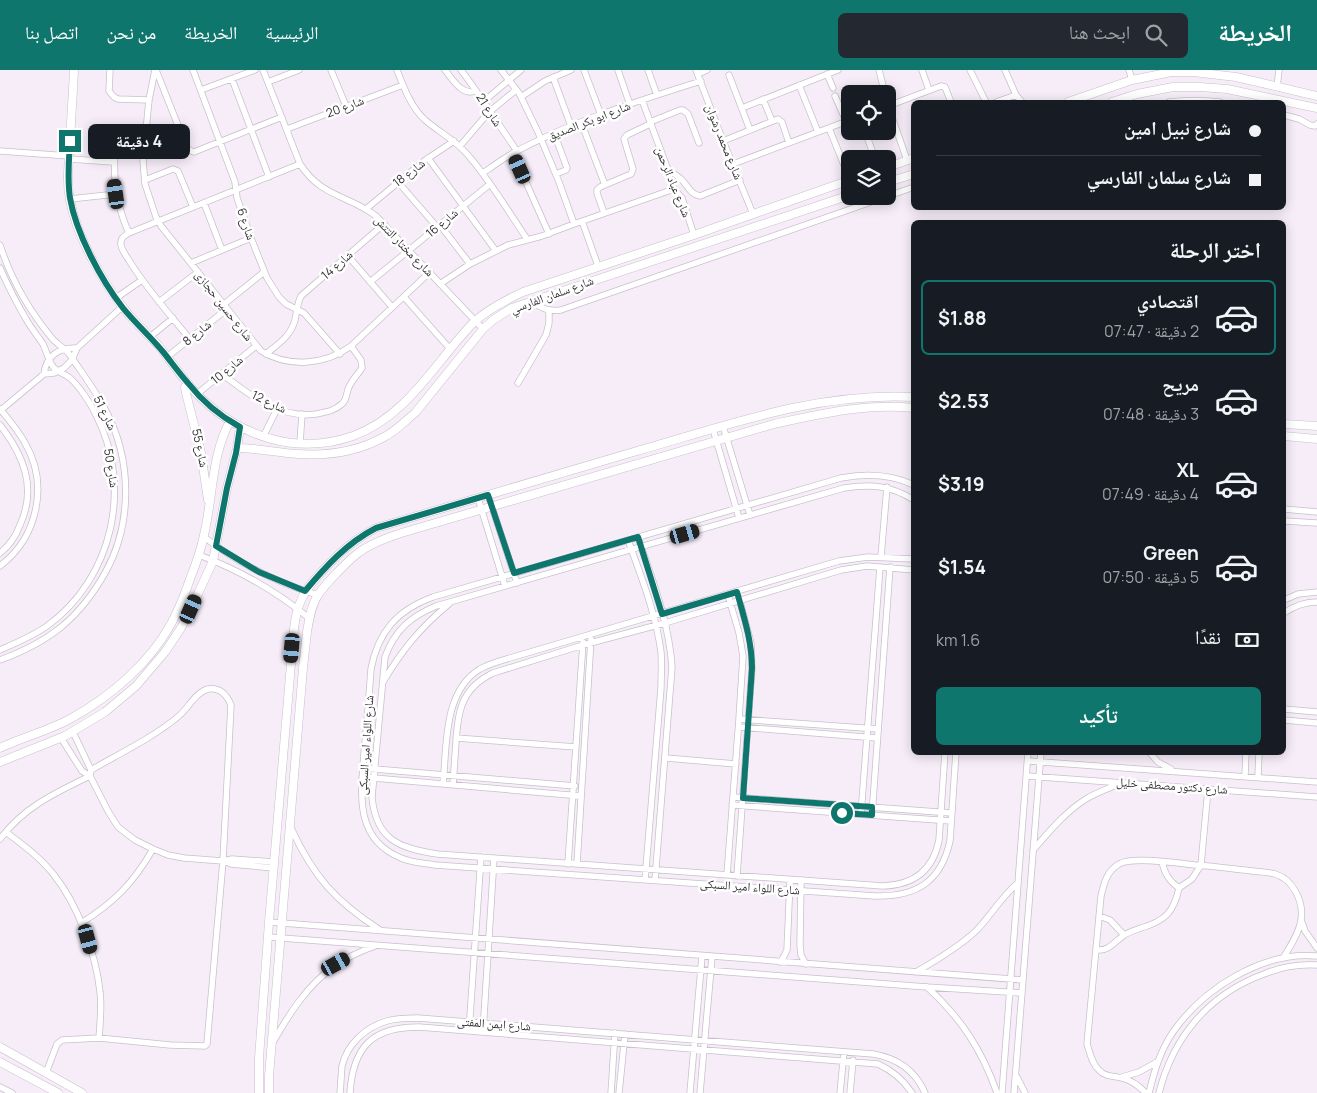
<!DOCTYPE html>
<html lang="ar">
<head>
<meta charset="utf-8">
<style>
  body { margin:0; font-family:Manrope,"Noto Naskh Arabic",sans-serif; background:#242831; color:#f1f3f6; direction:rtl; height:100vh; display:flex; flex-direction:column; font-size:19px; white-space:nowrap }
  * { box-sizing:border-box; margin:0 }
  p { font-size:16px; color:#9ea1a6 }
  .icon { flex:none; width:28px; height:28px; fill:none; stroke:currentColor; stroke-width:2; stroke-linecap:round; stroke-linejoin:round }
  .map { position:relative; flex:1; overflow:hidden; direction:ltr }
  .sheet { position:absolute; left:911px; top:150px; width:375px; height:535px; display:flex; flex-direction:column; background:#171b24; border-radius:8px; box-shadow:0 2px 12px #0003; direction:rtl }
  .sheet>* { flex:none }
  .banner { position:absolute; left:911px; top:30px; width:375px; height:110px; border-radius:8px; box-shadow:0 2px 12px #0003; direction:rtl; display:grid; align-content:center; height:110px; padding:0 25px; background:#171b24 }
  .buttons { position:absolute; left:841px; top:15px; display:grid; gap:10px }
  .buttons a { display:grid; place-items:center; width:55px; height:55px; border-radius:8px; background:#171b24; box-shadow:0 2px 12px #0003; font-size:25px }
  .end { position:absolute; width:22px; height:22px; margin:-11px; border:6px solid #0f766e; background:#fff; box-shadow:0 0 0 2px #fff }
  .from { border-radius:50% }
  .bubble { position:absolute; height:35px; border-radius:8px; background:#171b24; box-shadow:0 2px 12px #0003; font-size:16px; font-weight:700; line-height:35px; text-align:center; direction:rtl }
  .car { position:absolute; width:15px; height:30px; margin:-15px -8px; border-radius:6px; box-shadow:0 0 4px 1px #0007; background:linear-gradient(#222 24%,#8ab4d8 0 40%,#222 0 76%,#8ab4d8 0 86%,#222 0) }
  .banner b { display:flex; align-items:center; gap:18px; height:48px; font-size:19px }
  .banner b+b { border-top:1px solid #363941 }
  .banner i { width:12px; height:12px; background:#f1f3f6 }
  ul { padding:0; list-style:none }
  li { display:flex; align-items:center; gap:15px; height:75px; margin:0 10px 8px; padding:0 15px; border:2px solid transparent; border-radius:8px }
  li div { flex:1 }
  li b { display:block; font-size:19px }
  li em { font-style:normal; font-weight:700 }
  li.current { border-color:#0f766e }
  li>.icon { width:45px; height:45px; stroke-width:1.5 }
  h2 { padding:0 25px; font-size:22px; line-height:60px }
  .pay { display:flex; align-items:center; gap:12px; height:55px; padding:0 25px; font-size:19px }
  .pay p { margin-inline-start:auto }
  .cta { display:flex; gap:10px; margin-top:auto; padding:10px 25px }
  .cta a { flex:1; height:58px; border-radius:8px; background:#0f766e; color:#fff; font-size:20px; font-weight:700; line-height:58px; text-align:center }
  header { display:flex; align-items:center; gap:30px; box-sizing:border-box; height:70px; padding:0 25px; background:#0f766e; color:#fff }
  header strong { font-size:24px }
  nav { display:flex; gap:28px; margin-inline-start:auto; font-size:18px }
  .search { width:350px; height:45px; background:#242831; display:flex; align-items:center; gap:12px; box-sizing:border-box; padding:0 18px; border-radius:8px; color:#9ea1a6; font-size:19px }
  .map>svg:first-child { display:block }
</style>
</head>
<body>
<header>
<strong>الخريطة</strong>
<div class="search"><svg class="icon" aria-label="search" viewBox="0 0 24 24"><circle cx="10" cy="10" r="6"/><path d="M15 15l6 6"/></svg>ابحث هنا</div>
<nav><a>الرئيسية</a><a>الخريطة</a><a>من نحن</a><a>اتصل بنا</a></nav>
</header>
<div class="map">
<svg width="1317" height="1023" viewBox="0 0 1317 1023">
  <rect width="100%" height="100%" fill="#f6edf9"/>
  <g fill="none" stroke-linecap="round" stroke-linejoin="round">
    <g stroke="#c8c0cb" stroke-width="7">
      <path id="street" d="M110,0l-1,21 5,6 4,2 31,1
        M155,0l-6,30 -6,61 2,23 11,33 5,9 100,125c28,17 64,14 90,-5l79,-74
        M156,0l31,78 2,2 5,2 88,-35
        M193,0l42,112 2,16 14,40 16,40 12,19 7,7 18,9 36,41
        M263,0l37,94c21,33 48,31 76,52l107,113
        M331,0l15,36
        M397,0c7,18 14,37 28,50 14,12 30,20 42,34 23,26 41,57 60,85
        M445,0c8,10 17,26 31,21
        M461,0c20,26 37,54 56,81
        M501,0l18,23 19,39 21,50 15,42
        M584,0l17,45
        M618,0l12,35
        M648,0l9,25
        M696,0l27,71 30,73
        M879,0l6,24
        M922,0l7,20
        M970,0l16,32
        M1005,0l11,25 6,7
        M1129,0l3,10
        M698,4l9,-4
        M827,4l6,14
        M729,5l21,55
        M553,7l18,49
        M232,9l37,98
        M268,12l31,-12
        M799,15l19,47
        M1277,17l2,-17
        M201,20l54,-20
        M835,26l11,25
        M521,27l24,-16 26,-11
        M763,29l9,22
        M642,30l26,70 3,13 3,6 8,9 12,37
        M483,32l38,-32
        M996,32l20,-7
        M1169,32c17,-2 34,-2 51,0
        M888,36l53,-20 4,1 6,15
        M888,36l19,54
        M742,38l96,-38
        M1284,45l15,4 11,6 5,1 2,-2
        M581,52l24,63
        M650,52l30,-12h3l5,4 11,29
        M829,58l21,52
        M287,59l116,-44
        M865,61l10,28
        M554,63l13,35 -1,2 -10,4
        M723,71l55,-22 4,3 7,21
        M460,76l29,-34 27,-22
        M0,81l69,5
        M513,83l36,81
        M428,88l68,93
        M69,89l45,3
        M733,94l117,-44
        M668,100c5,3 10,6 14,10 6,6 8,14 18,16l40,-16
        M483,103c10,-7 21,-15 32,-21 58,-31 123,-51 186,-71
        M145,110l28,-11 5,2 15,36
        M398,112l39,45
        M70,129l46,-5
        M204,133l18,47
        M366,139l58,-48 30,-20
        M604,143l-7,-20v-3l3,-3 31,-13 2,-5 -9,-30 3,-4 23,-11
        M582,151l16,45
        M440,155l30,39
        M129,163c-12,-26 -16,-53 -14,-81 6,-8 19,-4 28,-3
        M0,175c11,34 28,64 51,92 5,7 14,11 19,18 12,18 25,35 35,54 27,50 28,114 0,164 -26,46 -56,69 -105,87
        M348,186l44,51
        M191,193l60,-25
        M0,198c8,18 16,34 26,51 5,9 11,16 17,25 4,8 5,17 11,24 5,5 11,6 16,10 9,8 21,26 26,37 37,72 17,163 -49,211 -14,10 -31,17 -47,24
        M370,212l120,-98
        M440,214l30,-20 38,-19 34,-9 32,-12 100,-35
        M404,227l47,53
        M116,228l26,-18
        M531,231c10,7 18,11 30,9l353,-123
        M159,232l39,-30
        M223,235l41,-33
        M150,267l23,-19
        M190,269c-21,-25 -43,-50 -60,-77 -3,-5 -8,-11 -9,-17 -1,-7 3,-9 8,-12l171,-69
        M266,284c12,-10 25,-18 29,-34 2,-9 2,-16 6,-24l83,-72
        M167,287l60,-48
        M44,304c2,-18 15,-27 33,-26
        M222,304c27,21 58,45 94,40 10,-2 18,-3 26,-10 5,-4 4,-11 7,-17 3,-7 9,-13 13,-19l-1,-8 -10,-14
        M518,313l28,-48 3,-12v-12
        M197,324l59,-48
        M0,339c9,11 18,21 25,34 24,41 13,94 -25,123
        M1,340l43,-36 10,-1 10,-5 8,-8 5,-12 45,-41
        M0,355c24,31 37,63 20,100 -4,11 -11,21 -20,28
        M723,356l27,89
        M713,359l26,89
        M263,367l14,-28
        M300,373l2,-29
        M914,415c-24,-11 -47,-12 -73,-7l-408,119c-36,13 -55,35 -62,72 -2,28 -4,56 -7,84 -3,41 -10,86 37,105 11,5 23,5 34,7l440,31c41,1 66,-14 75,-55l6,-89
        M488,425l29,88
        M478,428l27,88
        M914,430c-24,-15 -44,-16 -70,-12l-408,118c-26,11 -41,24 -51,51l-13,140c4,43 27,51 65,57l446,32c30,-1 50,-15 56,-46l6,-88
        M1284,439l33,3
        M1284,451l33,2
        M204,467c34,26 73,46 114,58
        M638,467c14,42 31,85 34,130l-17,213
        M628,470c13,36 28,74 33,112 1,12 0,24 0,36l-16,192
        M199,485c40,15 77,36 110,63
        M881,487l6,-70
        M1284,530l14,-6 19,-2
        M1284,543c10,-7 21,-11 33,-11
        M383,612c19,-32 37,-54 66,-78
        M1284,639l33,3
        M739,649l139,10
        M1284,650l33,3
        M739,657l138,11
        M73,662l18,38
        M456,668l120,9
        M1149,682l9,10 13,7
        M666,688l70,6
        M1028,691l289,21
        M363,698l212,18
        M1027,706l290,21
        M1245,706l1,-24
        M362,707l219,19
        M1258,707l1,-25
        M443,714c4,-38 0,-93 37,-115 9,-5 20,-8 30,-11l329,-97 29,-4 46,2
        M453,715c1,-15 2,-29 3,-44 2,-31 6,-53 37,-68l90,-28 82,-22 176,-53 26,-4 47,4
        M733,727l219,16
        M732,735l219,16
        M861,744l19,-247
        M872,745l18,-248
        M291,758c22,48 44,73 89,102
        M6,762c17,13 35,26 48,43 24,30 42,79 46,117 2,15 0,31 -1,46
        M0,769c24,-32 55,-46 90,-63l18,35 10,16 17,13 18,9 15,6 16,3 39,3 9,-2 42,3
        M1033,780c16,-18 32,-38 53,-51 11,-7 24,-11 35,-16
        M223,791l8,3 43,4
        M1162,792c3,12 7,19 17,26
        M568,794l15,-222
        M577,794l14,-225
        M727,805l12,-156 4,-63 -4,-23 -11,-38
        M737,806l15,-207 -1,-26 -12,-45
        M801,810l-1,65 1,10 5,9
        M1099,846l11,4 14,15
        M1301,850l4,11 12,17
        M269,852l754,58
        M81,853c33,-20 53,-41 72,-74
        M268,867l659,50 95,6
        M1097,880c12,1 17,-8 26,-14 5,-4 13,-6 18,-8 24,-7 33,-16 38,-40l13,-9 9,-14 7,-76
        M780,892l3,-4 4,-8 3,-70
        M916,902c21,-12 43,-25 61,-42 14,-15 26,-35 41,-47
        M927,917c34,31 55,63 70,106
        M469,961l12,-174
        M483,962l11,-174
        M272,974c17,-30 35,-59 64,-79 12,-8 25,-14 39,-19
        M46,1003l11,-29 5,-4 37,-2 71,7 35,1 2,-2 16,-183 8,-156c-4,-10 -11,-18 -23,-16 -12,3 -19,18 -28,26 -24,21 -61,39 -89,55l-1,6 -8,-5 -21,-33
        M1017,1007l8,16
        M1122,1007l17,-5 18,-10
        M0,1017l12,6
        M340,1023c1,-9 1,-18 2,-27 5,-22 24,-39 45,-45 10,-3 21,-3 31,-3l455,36c24,4 42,16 52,39
        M350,1023c3,-47 23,-66 69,-66l459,37c15,7 25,15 34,29
        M611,1023l4,-60
        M619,1023l6,-59
        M690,1023l12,-137
        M700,1023l12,-136
        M840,1023l4,-41
        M850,1023l3,-33
        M1002,1023l26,-341
        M1014,1023l27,-341
        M1146,1023c-7,-7 -15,-13 -24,-15 -8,-2 -17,-1 -23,-8 -7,-6 -9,-17 -12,-26l14,-148c3,-13 6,-25 18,-32 13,-8 59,-1 76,1 19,1 38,4 57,6 7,1 16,1 23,3 18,5 29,28 26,46 -2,13 -11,27 -18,38
        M1149,1023c5,-21 11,-42 24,-61 30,-43 89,-81 144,-76
        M1159,1023c14,-56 50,-99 105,-119 17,-7 35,-10 53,-9"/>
    </g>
    <g stroke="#c8c0cb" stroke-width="9">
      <path id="secondary" d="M74,0c-1,24 -3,48 -4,73 -1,18 -4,38 0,57 7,38 34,85 59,115 9,10 19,20 29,30 13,16 24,33 38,48 42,43 99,63 157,43 55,-20 82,-74 121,-114 14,-13 32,-22 49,-30l171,-57 156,-55
        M1068,32l64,-22 39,-8h22l43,5 81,19
        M1112,32l25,-8 36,-7h27l27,2 90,19
        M888,97l26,-9
        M888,112l26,-8
        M188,313l-3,4 1,6 15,60 7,47
        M1284,354l33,2
        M1284,366l33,3
        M237,378c21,0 41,5 61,6 30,2 61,-3 86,-17 12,-6 21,-16 31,-24l68,-84 10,-9 19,-12 338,-113
        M0,678c23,-11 48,-17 70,-29 40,-22 79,-55 101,-95 8,-15 14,-30 19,-45 6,-15 11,-29 14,-44 9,-37 7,-79 26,-114
        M0,692l65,-26 40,-24 31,-26 29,-34 16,-24 10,-19 22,-48 14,-73 10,-40 3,-21
        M0,977l82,46
        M0,992l58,31
        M259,1023v-35l10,-136 25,-293c1,-9 2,-18 6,-26 3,-10 10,-18 17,-26 17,-20 36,-37 59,-49 87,-26 174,-51 261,-77 91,-26 180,-59 277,-54
        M269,1023v-17l34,-408 4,-36c2,-12 4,-26 11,-37 8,-12 29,-33 40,-42 15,-11 33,-17 50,-22l366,-107c46,-10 92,-21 140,-16"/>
    </g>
    <use href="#street" stroke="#fff" stroke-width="5.5"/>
    <use href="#secondary" stroke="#fff" stroke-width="8"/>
  </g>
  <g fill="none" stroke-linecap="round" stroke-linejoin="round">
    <path stroke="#0f766e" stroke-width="6" d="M70,71c-1,19 -3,38 0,57 6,35 31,82 53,110 13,16 28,29 41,45 8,10 15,20 24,30 14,18 32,33 52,44l-4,26 -9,35 -11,58 43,26 46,19c21,-25 42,-48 71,-63l112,-33 26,78 124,-36 24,77 75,-22c7,25 15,50 15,76l-9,130 129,9v8l-30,-2"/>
  </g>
  <g text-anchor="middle" stroke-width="5" stroke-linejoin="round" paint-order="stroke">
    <g font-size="12" fill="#343035" stroke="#fefefe">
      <text transform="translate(345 37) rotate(-21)" y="4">شارع 20</text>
      <text transform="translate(489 40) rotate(57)" y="4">شارع 21</text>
      <text transform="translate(589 51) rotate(-21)" y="4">شارع ابو بكر الصديق</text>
      <text transform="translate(724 72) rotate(68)" y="4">شارع محمد رشوان</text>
      <text transform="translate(409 103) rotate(-38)" y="4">شارع 18</text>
      <text transform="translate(673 112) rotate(68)" y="4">شارع عباد الرحمن</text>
      <text transform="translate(442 153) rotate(-40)" y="4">شارع 16</text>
      <text transform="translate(246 154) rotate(71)" y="4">شارع 6</text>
      <text transform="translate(404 176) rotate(46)" y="4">شارع مختار التتش</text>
      <text transform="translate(337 195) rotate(-41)" y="4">شارع 14</text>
      <text transform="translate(552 225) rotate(-20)" y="4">شارع سلمان الفارسي</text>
      <text transform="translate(224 236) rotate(52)" y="4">شارع حسين حجازى</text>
      <text transform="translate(197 263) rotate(-39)" y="4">شارع 8</text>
      <text transform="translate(227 300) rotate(-40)" y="4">شارع 10</text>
      <text transform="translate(269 332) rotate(25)" y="4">شارع 12</text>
      <text transform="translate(105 343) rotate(64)" y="4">شارع 51</text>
      <text transform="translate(200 378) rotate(78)" y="4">شارع 55</text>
      <text transform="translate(111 398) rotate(81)" y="4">شارع 50</text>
      <text transform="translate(366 675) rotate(-86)" y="4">شارع اللواء امير السبكى</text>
      <text transform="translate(1172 716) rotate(4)" y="4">شارع دكتور مصطفى خليل</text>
      <text transform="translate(750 817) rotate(4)" y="4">شارع اللواء امير السبكى</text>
      <text transform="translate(494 954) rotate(4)" y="4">شارع ايمن المفتى</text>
    </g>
  </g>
</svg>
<div class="buttons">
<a><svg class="icon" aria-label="locate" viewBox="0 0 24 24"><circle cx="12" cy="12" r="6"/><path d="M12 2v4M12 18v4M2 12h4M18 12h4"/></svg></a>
<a><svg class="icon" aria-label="layers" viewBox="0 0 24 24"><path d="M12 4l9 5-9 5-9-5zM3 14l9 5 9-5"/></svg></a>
</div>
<i class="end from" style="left:842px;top:743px"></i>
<i class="end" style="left:70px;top:71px"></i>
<div class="bubble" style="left:88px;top:54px;width:102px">4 دقيقة</div>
<i class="car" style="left:520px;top:99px;rotate:336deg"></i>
<i class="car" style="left:116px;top:124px;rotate:352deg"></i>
<i class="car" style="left:685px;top:464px;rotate:74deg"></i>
<i class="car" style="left:191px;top:539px;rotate:24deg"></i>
<i class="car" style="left:292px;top:578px;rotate:185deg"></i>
<i class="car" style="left:88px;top:869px;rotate:165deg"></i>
<i class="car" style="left:336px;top:894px;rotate:61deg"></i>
<div class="banner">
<b><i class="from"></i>شارع نبيل امين</b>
<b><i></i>شارع سلمان الفارسي</b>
</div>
<section class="sheet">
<h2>اختر الرحلة</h2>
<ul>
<li class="current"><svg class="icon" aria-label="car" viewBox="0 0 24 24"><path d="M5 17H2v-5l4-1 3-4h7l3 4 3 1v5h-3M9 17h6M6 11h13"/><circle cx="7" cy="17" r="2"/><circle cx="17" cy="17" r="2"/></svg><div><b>اقتصادي</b><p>2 دقيقة · 07:47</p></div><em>$1.88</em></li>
<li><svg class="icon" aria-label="car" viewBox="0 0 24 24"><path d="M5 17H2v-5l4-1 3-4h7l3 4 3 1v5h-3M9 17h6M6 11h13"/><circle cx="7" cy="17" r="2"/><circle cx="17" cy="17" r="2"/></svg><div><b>مريح</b><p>3 دقيقة · 07:48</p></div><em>$2.53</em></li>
<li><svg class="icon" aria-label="car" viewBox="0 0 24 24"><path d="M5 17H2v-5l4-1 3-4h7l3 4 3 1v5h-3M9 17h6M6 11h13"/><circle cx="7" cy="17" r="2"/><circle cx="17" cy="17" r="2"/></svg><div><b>XL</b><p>4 دقيقة · 07:49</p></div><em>$3.19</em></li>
<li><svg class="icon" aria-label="car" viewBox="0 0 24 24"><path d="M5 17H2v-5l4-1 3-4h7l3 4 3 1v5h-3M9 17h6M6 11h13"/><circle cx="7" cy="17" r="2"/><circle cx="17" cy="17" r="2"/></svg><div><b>Green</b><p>5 دقيقة · 07:50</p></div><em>$1.54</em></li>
</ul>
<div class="pay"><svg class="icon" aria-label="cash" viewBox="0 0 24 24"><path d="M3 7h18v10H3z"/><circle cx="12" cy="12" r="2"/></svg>نقدًا<p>1.6 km</p></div>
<div class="cta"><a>تأكيد</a></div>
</section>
</div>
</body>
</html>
